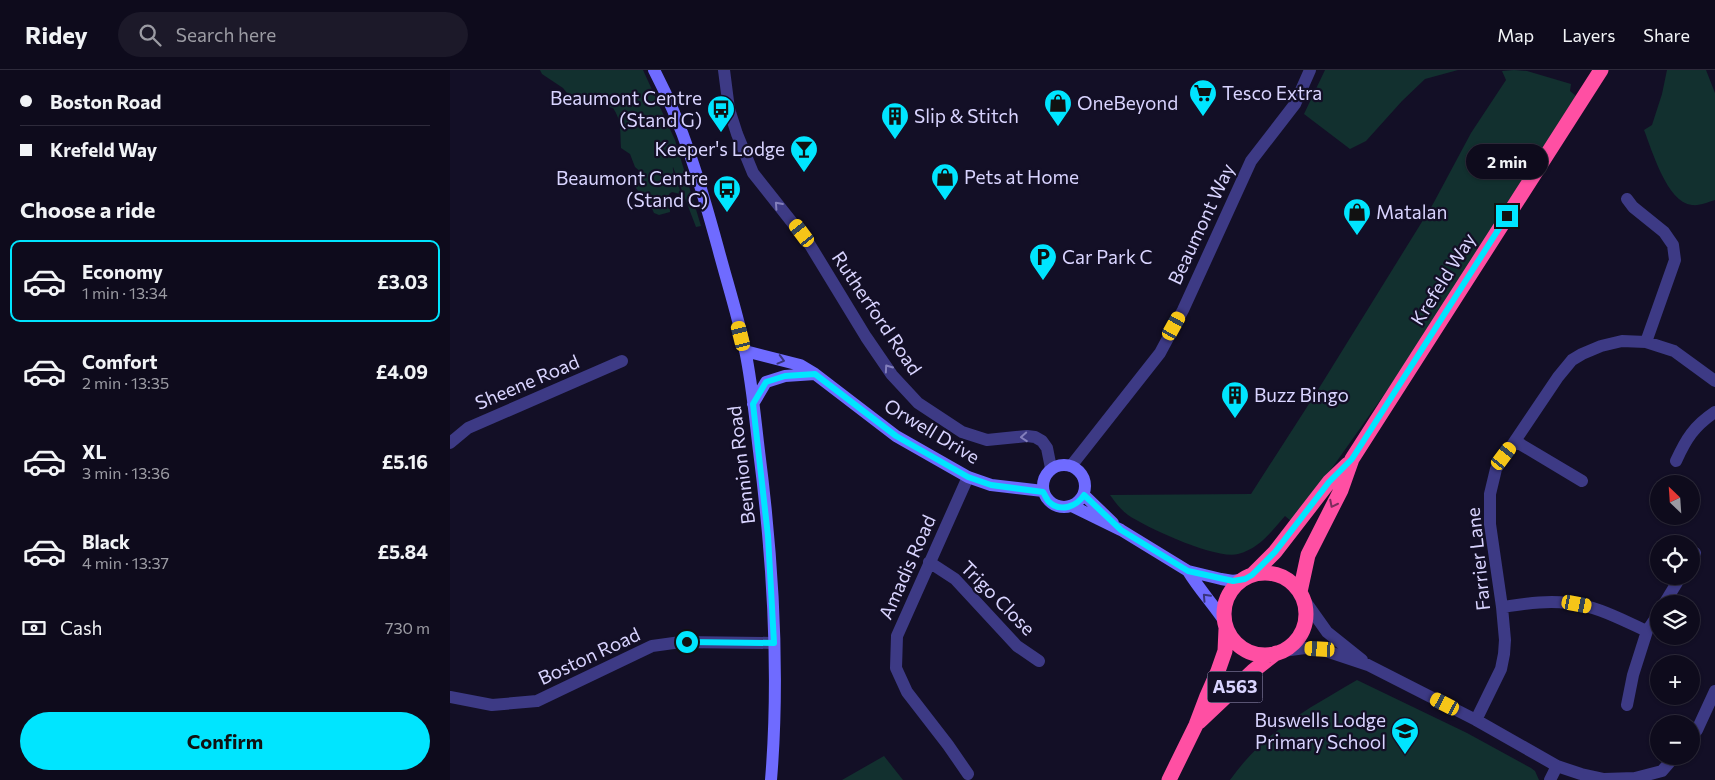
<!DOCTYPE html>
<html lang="en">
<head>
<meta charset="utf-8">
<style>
  body { margin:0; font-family:Commissioner,sans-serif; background:#1c1929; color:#f1f3f6; height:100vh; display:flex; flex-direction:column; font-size:19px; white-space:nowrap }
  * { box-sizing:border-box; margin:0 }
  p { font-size:16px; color:#9b9ba3 }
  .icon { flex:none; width:28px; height:28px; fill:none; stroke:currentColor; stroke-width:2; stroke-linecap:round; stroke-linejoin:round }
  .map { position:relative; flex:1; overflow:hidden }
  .side { display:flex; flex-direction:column; background:#0e0b1c; width:450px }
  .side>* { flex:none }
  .guide { display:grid; align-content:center; height:110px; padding:0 20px; background:#0e0b1c }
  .needle { width:32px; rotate:335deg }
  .controls { position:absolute; left:1200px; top:405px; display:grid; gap:10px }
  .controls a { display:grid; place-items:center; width:50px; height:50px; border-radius:50%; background:#0e0b1c; box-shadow:0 1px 4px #0004,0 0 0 1px #2e2b3b; font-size:25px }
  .end { position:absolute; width:22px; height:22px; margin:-11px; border:6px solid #00e5ff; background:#111; box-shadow:0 0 0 2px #111 }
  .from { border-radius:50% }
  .bubble { position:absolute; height:35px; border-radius:18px; background:#0e0b1c; box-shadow:0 1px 4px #0004,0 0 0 1px #2e2b3b; font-size:16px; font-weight:700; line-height:35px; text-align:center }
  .car { position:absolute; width:15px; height:30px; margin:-15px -8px; border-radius:6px; box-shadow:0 0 4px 1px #0007; background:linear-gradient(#f5c518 24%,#345 0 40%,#f5c518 0 76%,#345 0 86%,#f5c518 0) }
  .guide b { display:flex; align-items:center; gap:18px; height:48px; font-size:19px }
  .guide b+b { border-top:1px solid #2e2b3b }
  .guide i { width:12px; height:12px; background:#f1f3f6 }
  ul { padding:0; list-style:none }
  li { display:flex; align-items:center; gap:15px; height:82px; margin:0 10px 8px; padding:0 10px; border:2px solid transparent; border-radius:10px }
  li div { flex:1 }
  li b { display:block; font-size:19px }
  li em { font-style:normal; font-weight:700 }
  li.active { border-color:#00e5ff }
  li>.icon { width:45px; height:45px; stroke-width:1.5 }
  h2 { padding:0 20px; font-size:22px; line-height:60px }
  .pay { display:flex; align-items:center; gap:12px; height:55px; padding:0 20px; font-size:19px }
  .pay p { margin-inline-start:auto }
  .button { display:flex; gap:10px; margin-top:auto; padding:10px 20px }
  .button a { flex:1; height:58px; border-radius:30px; background:#00e5ff; color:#111; font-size:20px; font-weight:700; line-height:58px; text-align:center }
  header { display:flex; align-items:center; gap:30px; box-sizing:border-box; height:70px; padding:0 25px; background:#0e0b1c; border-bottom:1px solid #2e2b3b }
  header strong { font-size:24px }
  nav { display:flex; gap:28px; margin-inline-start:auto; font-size:18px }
  .search { width:350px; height:45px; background:#1c1929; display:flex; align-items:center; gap:12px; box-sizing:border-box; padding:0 18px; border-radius:28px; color:#9b9ba3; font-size:19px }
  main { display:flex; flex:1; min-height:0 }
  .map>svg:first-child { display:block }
</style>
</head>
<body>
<header>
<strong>Ridey</strong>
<div class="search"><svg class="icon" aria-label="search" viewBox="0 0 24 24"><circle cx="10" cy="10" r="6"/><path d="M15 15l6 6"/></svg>Search here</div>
<nav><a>Map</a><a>Layers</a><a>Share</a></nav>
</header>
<main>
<section class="side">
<div class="guide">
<b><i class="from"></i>Boston Road</b>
<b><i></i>Krefeld Way</b>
</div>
<h2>Choose a ride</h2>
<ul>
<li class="active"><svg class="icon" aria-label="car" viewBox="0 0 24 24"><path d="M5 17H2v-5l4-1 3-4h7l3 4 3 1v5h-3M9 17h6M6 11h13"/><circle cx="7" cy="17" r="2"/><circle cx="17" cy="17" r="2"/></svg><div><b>Economy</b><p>1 min · 13:34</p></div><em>£3.03</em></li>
<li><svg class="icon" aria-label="car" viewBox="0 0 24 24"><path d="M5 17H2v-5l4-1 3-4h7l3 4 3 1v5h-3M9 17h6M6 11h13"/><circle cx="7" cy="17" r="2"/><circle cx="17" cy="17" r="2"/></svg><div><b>Comfort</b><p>2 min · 13:35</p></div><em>£4.09</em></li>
<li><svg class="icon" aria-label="car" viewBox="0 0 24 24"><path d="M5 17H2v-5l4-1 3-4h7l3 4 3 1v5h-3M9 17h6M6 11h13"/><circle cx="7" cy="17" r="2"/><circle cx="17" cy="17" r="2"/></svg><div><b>XL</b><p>3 min · 13:36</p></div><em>£5.16</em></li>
<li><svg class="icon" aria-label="car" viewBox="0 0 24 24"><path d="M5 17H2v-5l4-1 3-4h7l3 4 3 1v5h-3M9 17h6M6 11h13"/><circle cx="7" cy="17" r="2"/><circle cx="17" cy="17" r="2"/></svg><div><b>Black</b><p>4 min · 13:37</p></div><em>£5.84</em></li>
</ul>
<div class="pay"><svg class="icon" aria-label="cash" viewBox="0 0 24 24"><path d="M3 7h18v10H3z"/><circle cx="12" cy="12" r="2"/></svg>Cash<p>730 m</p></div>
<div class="button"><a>Confirm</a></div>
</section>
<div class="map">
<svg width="1265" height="710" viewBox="0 0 1265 710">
  <rect width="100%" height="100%" fill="#130f26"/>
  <path fill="#12302f" d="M90,0h103l32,70 26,86 -5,1 -23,-60c-1,10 8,17 7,27l-8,-2 -3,2 1,18 -11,3 -5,-2 -7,-15h-4l-7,-10v-4l7,-6 -1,-5 -7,-6 -5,-13 -9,-6c-1,-13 1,-28 -8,-40l-22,-6 -7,2 -8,-3 -5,-3 -8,-10 -21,-14z
    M875,0h133l-33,9 -23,22 -36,40 -16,8 -46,-35z
    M1064,0l13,1 44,13 -1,7 6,5 -159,252 -85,120 -41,53 -6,-5c-13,15 -26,33 -47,38 -21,6 -91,-26 -110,-39 -7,-5 -13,-13 -18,-20l141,-1 65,-101 117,-189 38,-71 35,-53 -4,-9z
    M1217,0h39l9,23v107c-7,2 -15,6 -23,5 -25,-2 -40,-55 -48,-75l8,-5 10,-31z
    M907,610l110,53 64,35 4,3 4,9h-309c35,-49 76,-70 127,-100z
    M434,686l19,24h-61z"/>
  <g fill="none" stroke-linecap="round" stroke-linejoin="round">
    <path stroke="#3d3a85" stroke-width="12" d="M274,0l5,39 8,25 16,39 57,72 56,92 26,38 26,28 44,29 25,8 40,-4 8,1 7,4 5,7 4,20
      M1177,129l6,8 31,25 9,13 2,15 -29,82
      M1065,371l67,40
      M0,373l18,-15 154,-67
      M1226,391c10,-22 18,-35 39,-49
      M621,396l89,-113 23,-43 68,-149 44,-57 15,-34
      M1241,489l4,-6
      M479,492l26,17 62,67 22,15
      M855,531l22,31 35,28
      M1214,534l17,-28
      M1052,537c22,-3 44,-7 66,-4 27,2 54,17 79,28l12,-18
      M833,581l22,-3 15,1 48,16 108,55 81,46 24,8 23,5 31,-1 27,-7 13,-15
      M0,627l42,8 45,-4 115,-55 29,-4 93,1
      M1177,635l6,-30 14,-44
      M1026,650l25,-51 3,-15 1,-14 -3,-33 -12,-83v-30l6,-25 62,-92 14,-17 10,-6 19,-8 21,-5 24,1 28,9 41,30
      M1241,667l6,-7 18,-39
      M518,704l-20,-29 -41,-53 -11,-24 1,-32 71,-159
      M1100,710l7,-14"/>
    <path stroke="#6f6bff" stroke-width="12" d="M204,0c30,57 47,116 64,178 9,34 20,68 27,102 7,33 10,68 14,101 14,109 21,220 12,329
      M295,281l55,14 15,9 81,62 72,41 23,8 52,6
      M303,334l13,-22 19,-6 30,-2
      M593 416a21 21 0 1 1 42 0a21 21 0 1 1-42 0Z
      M634,425l29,28
      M622,436l49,24 67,41 33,8 12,2 12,-2
      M738,501c11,18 25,33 37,51"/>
    <path stroke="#ff4fa3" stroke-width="15" d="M774 544a41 41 0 1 1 82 0a41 41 0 1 1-82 0Z
      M802,505l23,-23 54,-70 19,-18
      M850,522l8,-37 33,-65 11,-31 249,-389
      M749,652l54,-51 23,-18
      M719,710l27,-55 11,-29 11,-25 7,-20 1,-22"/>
  </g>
  <defs><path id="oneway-chevron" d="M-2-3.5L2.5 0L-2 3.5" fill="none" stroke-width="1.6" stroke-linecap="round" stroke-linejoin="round" transform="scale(1.25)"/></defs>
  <g stroke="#837fbc">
    <use href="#oneway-chevron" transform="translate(328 135) rotate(-132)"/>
    <use href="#oneway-chevron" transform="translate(438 298) rotate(-125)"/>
    <use href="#oneway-chevron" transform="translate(574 367) rotate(176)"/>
  </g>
  <g stroke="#38347d">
    <use href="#oneway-chevron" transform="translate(331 290) rotate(15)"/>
    <use href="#oneway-chevron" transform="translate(756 527) rotate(-133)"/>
  </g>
  <use stroke="#7d2c5e" href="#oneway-chevron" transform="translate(883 434) rotate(117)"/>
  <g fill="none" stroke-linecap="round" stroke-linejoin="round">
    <path stroke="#00e5ff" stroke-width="6" d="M237,572l87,1 -6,-107 -15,-132 13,-22 19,-6 30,-2 81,62 72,41 23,8 52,7c2,3 4,8 6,10 12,11 28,4 35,-7l37,35 67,41 45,10 12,-2 7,-4 23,-23 54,-70 23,-23 155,-243"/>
  </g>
  <defs>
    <g id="supermarket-pin" transform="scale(1.4375)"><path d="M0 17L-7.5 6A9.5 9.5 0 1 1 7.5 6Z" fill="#00e5ff" stroke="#130f26"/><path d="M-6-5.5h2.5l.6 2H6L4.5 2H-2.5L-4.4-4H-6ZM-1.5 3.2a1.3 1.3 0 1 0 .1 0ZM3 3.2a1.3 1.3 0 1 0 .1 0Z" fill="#111"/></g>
    <g id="shop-pin" transform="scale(1.4375)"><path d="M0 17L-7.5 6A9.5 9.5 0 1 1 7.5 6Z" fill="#00e5ff" stroke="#130f26"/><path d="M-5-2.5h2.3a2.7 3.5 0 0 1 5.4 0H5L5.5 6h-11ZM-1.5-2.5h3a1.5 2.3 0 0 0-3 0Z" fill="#111"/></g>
    <g id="bus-pin" transform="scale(1.4375)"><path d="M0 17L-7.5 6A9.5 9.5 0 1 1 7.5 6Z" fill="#00e5ff" stroke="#130f26"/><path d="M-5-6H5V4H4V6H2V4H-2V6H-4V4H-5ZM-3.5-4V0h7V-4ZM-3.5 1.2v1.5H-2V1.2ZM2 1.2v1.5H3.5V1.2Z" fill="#111"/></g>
    <g id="building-pin" transform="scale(1.4375)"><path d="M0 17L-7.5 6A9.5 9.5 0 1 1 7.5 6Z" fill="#00e5ff" stroke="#130f26"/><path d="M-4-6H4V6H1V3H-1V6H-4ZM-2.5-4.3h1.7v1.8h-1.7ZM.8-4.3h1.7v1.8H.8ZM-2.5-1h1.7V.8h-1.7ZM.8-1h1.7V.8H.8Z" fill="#111"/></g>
    <g id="bar-pin" transform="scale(1.4375)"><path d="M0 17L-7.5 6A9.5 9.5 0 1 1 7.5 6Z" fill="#00e5ff" stroke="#130f26"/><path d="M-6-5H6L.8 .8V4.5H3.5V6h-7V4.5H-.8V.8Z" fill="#111"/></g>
    <g id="parking-pin" transform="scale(1.4375)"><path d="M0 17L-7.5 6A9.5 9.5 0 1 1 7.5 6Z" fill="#00e5ff" stroke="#130f26"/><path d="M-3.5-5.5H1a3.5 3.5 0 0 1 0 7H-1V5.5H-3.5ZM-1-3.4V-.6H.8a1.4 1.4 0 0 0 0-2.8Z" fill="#111"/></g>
    <g id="school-pin" transform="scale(1.4375)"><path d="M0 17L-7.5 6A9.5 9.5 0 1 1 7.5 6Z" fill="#00e5ff" stroke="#130f26"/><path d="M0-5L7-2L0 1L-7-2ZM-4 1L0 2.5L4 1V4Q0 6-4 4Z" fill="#111"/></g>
  </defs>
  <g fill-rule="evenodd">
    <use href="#supermarket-pin" x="753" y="23"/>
    <use href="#shop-pin" x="608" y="33"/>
    <use href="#bus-pin" x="271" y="39"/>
    <use href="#building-pin" x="445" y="46"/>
    <use href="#bar-pin" x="354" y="79"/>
    <use href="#shop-pin" x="495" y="107"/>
    <use href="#bus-pin" x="277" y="119"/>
    <use href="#shop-pin" x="907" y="142"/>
    <use href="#parking-pin" x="593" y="187"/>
    <use href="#building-pin" x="785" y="325"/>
    <use href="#school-pin" x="955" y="661"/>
  </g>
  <g text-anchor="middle" stroke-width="4.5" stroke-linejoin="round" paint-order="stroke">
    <rect fill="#130f26" stroke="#9e99be" stroke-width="1" x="757.5" y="601.5" width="55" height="31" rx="4"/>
    <g font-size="18" font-weight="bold" fill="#d9d4ff">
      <text x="785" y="623">A563</text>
    </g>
    <g font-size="19" fill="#d9d4ff" stroke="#130f26" text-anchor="start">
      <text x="772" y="30">Tesco Extra</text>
      <text x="252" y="35" text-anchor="end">Beaumont Centre<tspan x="252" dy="22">(Stand G)</tspan></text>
      <text x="627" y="40">OneBeyond</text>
      <text x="464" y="53">Slip &amp; Stitch</text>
      <text x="335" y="86" text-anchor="end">Keeper's Lodge</text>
      <text x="514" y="114">Pets at Home</text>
      <text x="258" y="115" text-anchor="end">Beaumont Centre<tspan x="258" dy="22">(Stand C)</tspan></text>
      <text x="926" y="149">Matalan</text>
      <text x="612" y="194">Car Park C</text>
      <text x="804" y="332">Buzz Bingo</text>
      <text x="936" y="657" text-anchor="end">Buswells Lodge<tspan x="936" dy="22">Primary School</tspan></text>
    </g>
    <g font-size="19" fill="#d9d4ff" stroke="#130f26">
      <text transform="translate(751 154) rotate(-65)" y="7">Beaumont Way</text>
      <text transform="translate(993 209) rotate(-58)" y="7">Krefeld Way</text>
      <text transform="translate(427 243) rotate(56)" y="7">Rutherford Road</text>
      <text transform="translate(77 312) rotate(-23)" y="7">Sheene Road</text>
      <text transform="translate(482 361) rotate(31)" y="7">Orwell Drive</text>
      <text transform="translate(291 395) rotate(-97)" y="7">Bennion Road</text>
      <text transform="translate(1028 489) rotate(-96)" y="7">Farrier Lane</text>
      <text transform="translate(457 497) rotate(-66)" y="7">Amadis Road</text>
      <text transform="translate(548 528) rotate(45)" y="7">Trigo Close</text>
      <text transform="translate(139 586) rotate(-25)" y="7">Boston Road</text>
    </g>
  </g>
</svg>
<div class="controls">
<a><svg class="needle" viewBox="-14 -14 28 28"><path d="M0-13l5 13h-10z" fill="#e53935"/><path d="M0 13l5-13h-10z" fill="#9b9ba3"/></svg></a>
<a><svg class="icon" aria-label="locate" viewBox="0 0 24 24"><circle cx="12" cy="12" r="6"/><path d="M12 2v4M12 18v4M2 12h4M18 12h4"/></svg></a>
<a><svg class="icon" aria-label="layers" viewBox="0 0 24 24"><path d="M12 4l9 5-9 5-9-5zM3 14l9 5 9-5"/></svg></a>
<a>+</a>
<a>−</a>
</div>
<i class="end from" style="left:237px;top:572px"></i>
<i class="end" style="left:1057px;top:146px"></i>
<div class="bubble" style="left:1016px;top:74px;width:82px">2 min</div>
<i class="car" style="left:352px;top:163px;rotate:323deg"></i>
<i class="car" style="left:724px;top:256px;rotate:29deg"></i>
<i class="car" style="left:291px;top:266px;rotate:346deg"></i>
<i class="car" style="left:1054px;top:386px;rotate:37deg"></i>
<i class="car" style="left:1127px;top:534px;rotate:101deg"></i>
<i class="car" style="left:870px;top:579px;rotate:273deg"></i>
<i class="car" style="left:995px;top:634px;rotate:297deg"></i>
</div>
</main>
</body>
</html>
